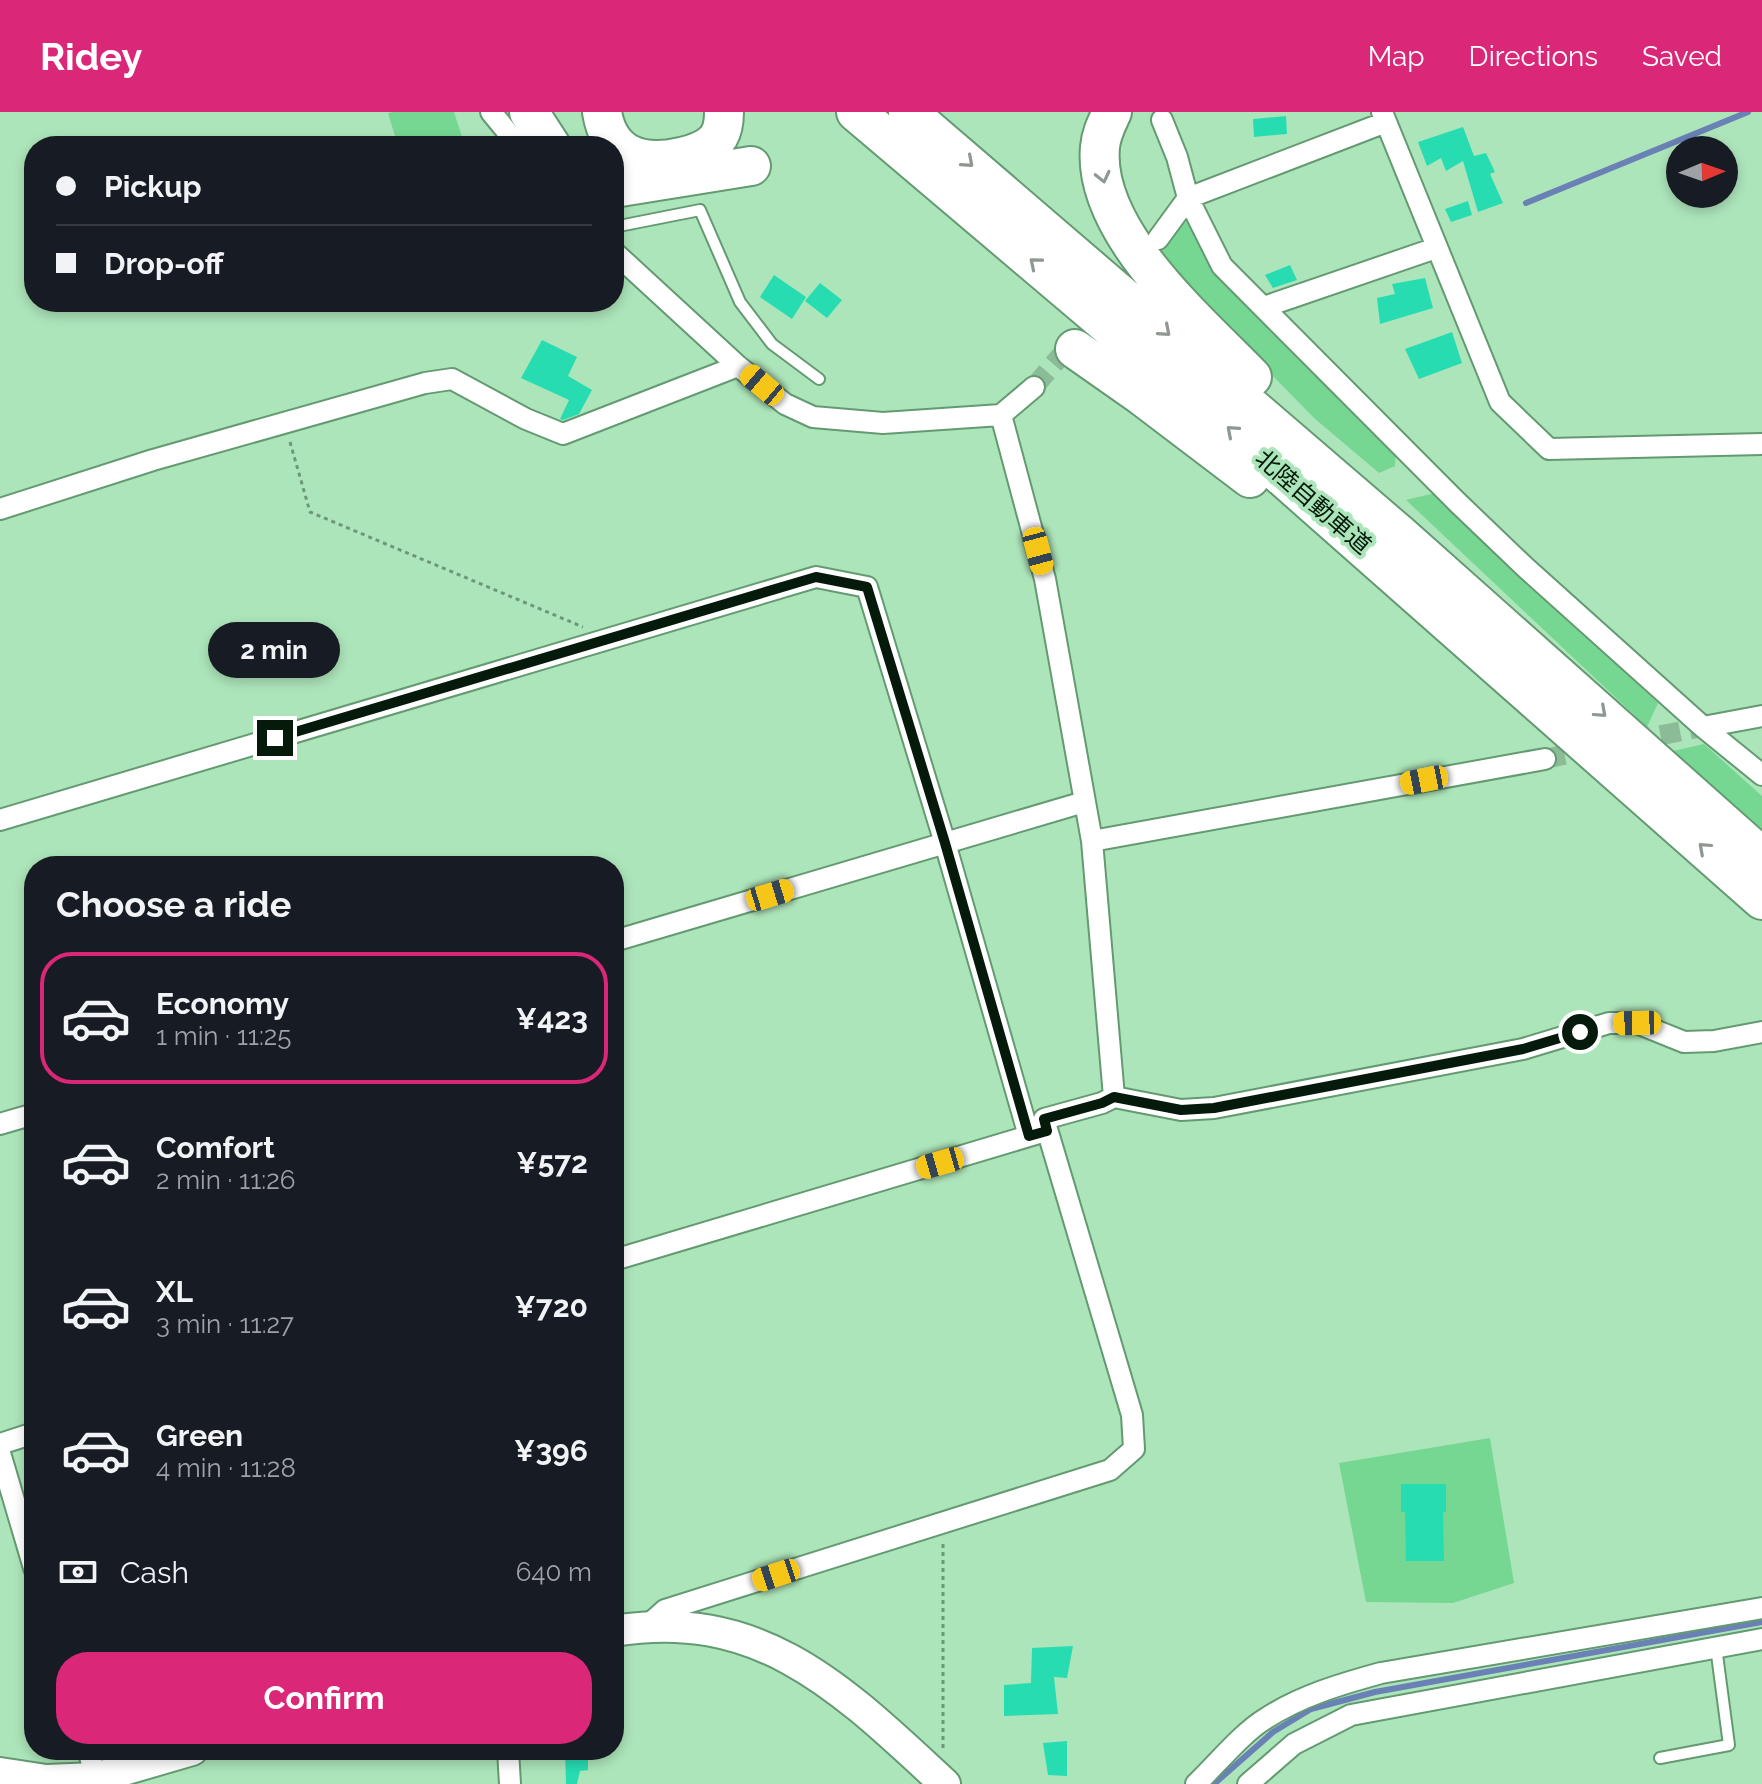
<!DOCTYPE html>
<html lang="en">
<head>
<meta charset="utf-8">
<style>
  body { margin:0; font-family:Raleway,"Noto Sans JP",sans-serif; background:#20242c; color:#f1f3f6; height:100vh; display:flex; flex-direction:column; font-size:30px; white-space:nowrap }
  * { box-sizing:border-box; margin:0 }
  p { font-size:26px; color:#9ea1a6 }
  .icon { flex:none; width:44px; height:44px; fill:none; stroke:currentColor; stroke-width:2; stroke-linecap:round; stroke-linejoin:round }
  .map { position:relative; flex:1; overflow:hidden }
  .side { position:absolute; left:24px; top:744px; width:600px; height:904px; display:flex; flex-direction:column; background:#171b24; border-radius:32px; box-shadow:0 4px 12px #0003 }
  .side>* { flex:none }
  .top-card { position:absolute; left:24px; top:24px; width:600px; height:176px; border-radius:32px; box-shadow:0 4px 12px #0003; display:grid; align-content:center; height:176px; padding:0 32px; background:#171b24 }
  .needle { width:52px; rotate:88deg }
  .buttons { position:absolute; left:1666px; top:24px; display:grid; gap:16px }
  .buttons a { display:grid; place-items:center; width:72px; height:72px; border-radius:50%; background:#171b24; box-shadow:0 4px 12px #0003; font-size:40px }
  .end { position:absolute; width:36px; height:36px; margin:-18px; border:10px solid #051a0b; background:#fff; box-shadow:0 0 0 4px #fff }
  .from { border-radius:50% }
  .bubble { position:absolute; height:56px; border-radius:28px; background:#171b24; box-shadow:0 4px 12px #0003; font-size:26px; font-weight:700; line-height:56px; text-align:center }
  .car { position:absolute; width:24px; height:48px; margin:-24px -12px; border-radius:10px; box-shadow:0 0 6px 2px #0007; background:linear-gradient(#f5c518 24%,#345 0 40%,#f5c518 0 76%,#345 0 86%,#f5c518 0) }
  .top-card b { display:flex; align-items:center; gap:28px; height:76px; font-size:30px }
  .top-card b+b { border-top:2px solid #363941 }
  .top-card i { width:20px; height:20px; background:#f1f3f6 }
  ul { padding:0; list-style:none }
  li { display:flex; align-items:center; gap:24px; height:132px; margin:0 16px 12px; padding:0 16px; border:4px solid transparent; border-radius:32px }
  li div { flex:1 }
  li b { display:block; font-size:30px }
  li em { font-style:normal; font-weight:700 }
  li.current { border-color:#db2777 }
  li>.icon { width:72px; height:72px; stroke-width:1.5 }
  h2 { padding:0 32px; font-size:36px; line-height:96px }
  .pay { display:flex; align-items:center; gap:20px; height:88px; padding:0 32px; font-size:30px }
  .pay p { margin-inline-start:auto }
  .cta { display:flex; gap:16px; margin-top:auto; padding:16px 32px }
  .cta a { flex:1; height:92px; border-radius:32px; background:#db2777; color:#fff; font-size:32px; font-weight:700; line-height:92px; text-align:center }
  header { display:flex; align-items:center; gap:48px; box-sizing:border-box; height:112px; padding:0 40px; background:#db2777; color:#fff }
  header strong { font-size:38px }
  nav { display:flex; gap:44px; margin-inline-start:auto; font-size:28px }
  .map>svg:first-child { display:block }
</style>
</head>
<body>
<header>
<strong>Ridey</strong>
<nav><a>Map</a><a>Directions</a><a>Saved</a></nav>
</header>
<div class="map">
<svg width="1762" height="1672" viewBox="0 0 1762 1672">
  <rect width="100%" height="100%" fill="#ade5ba"/>
  <path fill="#75d791" d="M393,0h61l11,34h-67l-10,-33z
    M1181,110l11,1 29,57 175,173 -1,13 -16,7 -65,-55 -160,-164z
    M1435,381l223,210 -11,24 -241,-227z
    M1704,632l58,52v35l-89,-80z
    M1490,1326l24,145 -61,20 -87,-1 -27,-139z"/>
  <g fill="none" stroke-linecap="round" stroke-linejoin="round">
    <path stroke="#6a81b5" stroke-width="6" d="M1526,91l222,-91
      M1214,1672l59,-52 38,-23 64,-17 387,-70"/>
  </g>
  <path fill="#28dcb2" d="M1286,4l1,18 -33,3 -1,-18z
    M1463,15l11,29 12,-3 9,19 -5,2 13,29 -25,9 -15,-51 -17,10 -5,-13 -14,8 -9,-24z
    M1468,89l4,14 -21,7 -6,-13z
    M1290,153l7,15 -24,8 -8,-13z
    M774,163l32,22 -14,22 -32,-22z
    M1425,166l8,30 -53,16 -3,-26 18,-4 -3,-10z
    M820,171l22,17 -15,18 -22,-17z
    M1452,220l10,31 -43,16 -14,-30z
    M542,228l35,17 -9,19 24,14 -13,24 -16,6 -3,-1 9,-19 -48,-22z
    M1401,1372h45v28h-3l1,49h-38l-1,-49h-4z
    M1073,1534l-6,32 -13,-1 4,37 -54,2v-31l27,-2 1,-35z
    M1067,1629v35l-19,-1 -5,-32z
    M565,1638h23v20l-8,1 -3,13h-11z"/>
  <g fill="none" stroke-linecap="round" stroke-linejoin="round">
    <path stroke="#8bbc97" stroke-width="20" stroke-dasharray="20 10" stroke-linecap="butt" d="M1034,275l42,-49
      M1631,629l72,-14
      M1545,647l47,-10"/>
    <g stroke="#649a72" stroke-width="14">
      <path id="lane" d="M614,115l86,-17 40,92 32,42 47,35
        M1660,1646l69,-13 -13,-98"/>
    </g>
    <g stroke="#649a72" stroke-width="24">
      <path id="street" d="M491,0l28,34
        M1382,0l118,290 49,47 213,-5
        M1162,8l15,37 11,41 34,68 235,236 69,66 177,159 59,48
        M1158,127l30,-41 198,-76
        M614,140l124,114 47,38 28,13 70,6 118,-8 33,-28
        M1264,195l172,-59
        M1001,303l44,164 47,262 22,256
        M0,397l153,-49 272,-77 27,-4 74,40 37,15 175,-68
        M1703,615l59,-11
        M0,708l816,-243 51,10 78,256 84,293
        M1092,729l453,-82
        M614,829l470,-139
        M0,1012l34,-10
        M614,1148l425,-127
        M0,1332l34,-11
        M0,1341l34,115
        M646,1515l19,-17 445,-140 24,-21 -2,-34 -88,-296 58,-16 12,-6 67,13 33,-2 309,-59 86,-26h28l47,19 30,-1 48,-9
        M88,1638l10,34
        M508,1638l2,34
        M1196,1672c20,-19 46,-51 69,-65 35,-23 76,-35 116,-46l381,-65
        M1248,1672l46,-40 57,-29 411,-76"/>
    </g>
    <g stroke="#649a72" stroke-width="34">
      <path id="secondary" d="M614,1519c148,-25 231,61 331,153
        M0,1661l46,7 50,-2 96,-28"/>
    </g>
    <g stroke="#649a72" stroke-width="42">
      <path id="highway" d="M529,0l22,34
        M602,0c7,44 40,54 79,45 14,-3 30,-8 38,-21 4,-7 5,-16 5,-24
        M856,0l327,277 579,511
        M908,0l491,422 363,323
        M1112,0c-5,11 -11,22 -12,35 -8,85 98,174 152,230
        M614,76l137,-22
        M1075,237l67,47 108,82"/>
    </g>
    <path stroke="#6d9878" stroke-width="3" stroke-dasharray="4 4" stroke-linecap="butt" d="M290,330l20,70 273,115
      M943,1636v-205"/>
    <use href="#lane" stroke="#fff" stroke-width="10"/>
    <use href="#street" stroke="#fff" stroke-width="20"/>
    <use href="#secondary" stroke="#fff" stroke-width="30"/>
    <use href="#highway" stroke="#fff" stroke-width="38"/>
  </g>
  <defs><path id="oneway-chevron" d="M-2-3.5L2.5 0L-2 3.5" fill="none" stroke-width="1.6" stroke-linecap="round" stroke-linejoin="round" transform="scale(2)"/></defs>
  <g stroke="#8e9891">
    <use href="#oneway-chevron" transform="translate(968 50) rotate(41)"/>
    <use href="#oneway-chevron" transform="translate(1103 65) rotate(77)"/>
    <use href="#oneway-chevron" transform="translate(1035 151) rotate(-140)"/>
    <use href="#oneway-chevron" transform="translate(1165 219) rotate(41)"/>
    <use href="#oneway-chevron" transform="translate(1232 319) rotate(-139)"/>
    <use href="#oneway-chevron" transform="translate(1601 600) rotate(42)"/>
    <use href="#oneway-chevron" transform="translate(1704 736) rotate(-138)"/>
  </g>
  <g fill="none" stroke-linecap="round" stroke-linejoin="round">
    <path stroke="#051a0b" stroke-width="10" d="M275,626l541,-161 51,10 78,256 84,293 18,-5 -3,-12 58,-16 12,-6 67,13 33,-2 309,-59 57,-17"/>
  </g>
  <g text-anchor="middle" stroke-width="8" stroke-linejoin="round" paint-order="stroke">
    <g font-size="24" fill="#051a0b" stroke="#ade5ba">
      <text transform="translate(1313 390) rotate(41)" y="8">北陸自動車道</text>
    </g>
  </g>
</svg>
<div class="buttons">
<a><svg class="needle" viewBox="-14 -14 28 28"><path d="M0-13l5 13h-10z" fill="#e53935"/><path d="M0 13l5-13h-10z" fill="#9ea1a6"/></svg></a>
</div>
<i class="end from" style="left:1580px;top:920px"></i>
<i class="end" style="left:275px;top:626px"></i>
<div class="bubble" style="left:208px;top:510px;width:132px">2 min</div>
<i class="car" style="left:762px;top:273px;rotate:310deg"></i>
<i class="car" style="left:1038px;top:439px;rotate:165deg"></i>
<i class="car" style="left:1424px;top:668px;rotate:259deg"></i>
<i class="car" style="left:770px;top:783px;rotate:73deg"></i>
<i class="car" style="left:1637px;top:911px;rotate:269deg"></i>
<i class="car" style="left:940px;top:1051px;rotate:254deg"></i>
<i class="car" style="left:776px;top:1463px;rotate:252deg"></i>
<div class="top-card">
<b><i class="from"></i>Pickup</b>
<b><i></i>Drop-off</b>
</div>
<section class="side">
<h2>Choose a ride</h2>
<ul>
<li class="current"><svg class="icon" aria-label="car" viewBox="0 0 24 24"><path d="M5 17H2v-5l4-1 3-4h7l3 4 3 1v5h-3M9 17h6M6 11h13"/><circle cx="7" cy="17" r="2"/><circle cx="17" cy="17" r="2"/></svg><div><b>Economy</b><p>1 min · 11:25</p></div><em>¥423</em></li>
<li><svg class="icon" aria-label="car" viewBox="0 0 24 24"><path d="M5 17H2v-5l4-1 3-4h7l3 4 3 1v5h-3M9 17h6M6 11h13"/><circle cx="7" cy="17" r="2"/><circle cx="17" cy="17" r="2"/></svg><div><b>Comfort</b><p>2 min · 11:26</p></div><em>¥572</em></li>
<li><svg class="icon" aria-label="car" viewBox="0 0 24 24"><path d="M5 17H2v-5l4-1 3-4h7l3 4 3 1v5h-3M9 17h6M6 11h13"/><circle cx="7" cy="17" r="2"/><circle cx="17" cy="17" r="2"/></svg><div><b>XL</b><p>3 min · 11:27</p></div><em>¥720</em></li>
<li><svg class="icon" aria-label="car" viewBox="0 0 24 24"><path d="M5 17H2v-5l4-1 3-4h7l3 4 3 1v5h-3M9 17h6M6 11h13"/><circle cx="7" cy="17" r="2"/><circle cx="17" cy="17" r="2"/></svg><div><b>Green</b><p>4 min · 11:28</p></div><em>¥396</em></li>
</ul>
<div class="pay"><svg class="icon" aria-label="cash" viewBox="0 0 24 24"><path d="M3 7h18v10H3z"/><circle cx="12" cy="12" r="2"/></svg>Cash<p>640 m</p></div>
<div class="cta"><a>Confirm</a></div>
</section>
</div>
</body>
</html>
